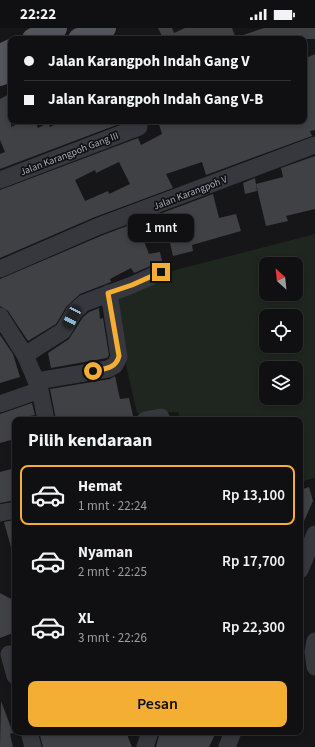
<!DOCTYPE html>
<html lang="id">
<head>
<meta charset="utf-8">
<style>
  body { margin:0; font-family:"Source Sans 3",sans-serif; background:#1e1e20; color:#f1f3f6; height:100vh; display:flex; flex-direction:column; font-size:15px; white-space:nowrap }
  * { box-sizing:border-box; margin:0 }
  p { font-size:13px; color:#9c9d9f }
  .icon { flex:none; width:22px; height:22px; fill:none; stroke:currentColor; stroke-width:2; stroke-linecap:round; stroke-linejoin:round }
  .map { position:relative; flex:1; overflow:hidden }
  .panel { position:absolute; left:12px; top:389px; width:291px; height:318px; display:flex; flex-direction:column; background:#101012; border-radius:8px; box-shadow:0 2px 6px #0003,0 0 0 1px #303032 }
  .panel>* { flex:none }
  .hud { position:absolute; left:8px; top:8px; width:299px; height:88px; border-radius:8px; box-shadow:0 2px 6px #0003,0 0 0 1px #303032; display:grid; align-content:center; height:88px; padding:0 16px; background:#101012 }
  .needle { width:26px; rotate:333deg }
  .fabs { position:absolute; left:259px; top:229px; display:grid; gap:8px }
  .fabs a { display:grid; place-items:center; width:44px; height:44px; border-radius:8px; background:#101012; box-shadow:0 2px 6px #0003,0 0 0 1px #303032; font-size:20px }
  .end { position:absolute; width:18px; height:18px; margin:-9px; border:5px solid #f3ae33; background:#111; box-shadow:0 0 0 2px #111 }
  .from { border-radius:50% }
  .bubble { position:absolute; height:28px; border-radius:8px; background:#101012; box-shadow:0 2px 6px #0003,0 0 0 1px #303032; font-size:13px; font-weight:600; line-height:28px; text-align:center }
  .car { position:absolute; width:12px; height:24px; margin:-12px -6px; border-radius:5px; box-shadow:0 0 3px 1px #0007; background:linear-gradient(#222 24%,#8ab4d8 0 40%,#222 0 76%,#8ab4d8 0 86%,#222 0) }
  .hud b { display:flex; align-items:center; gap:14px; height:38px; font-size:15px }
  .hud b+b { border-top:1px solid #303032 }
  .hud i { width:10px; height:10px; background:#f1f3f6 }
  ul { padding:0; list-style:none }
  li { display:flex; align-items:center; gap:12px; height:60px; margin:0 8px 6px; padding:0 8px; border:2px solid transparent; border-radius:8px }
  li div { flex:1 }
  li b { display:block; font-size:15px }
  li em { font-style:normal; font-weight:600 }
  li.active { border-color:#f3ae33 }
  li>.icon { width:36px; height:36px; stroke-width:1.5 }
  h2 { padding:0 16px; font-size:18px; line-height:48px }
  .cta { display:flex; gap:8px; margin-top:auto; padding:8px 16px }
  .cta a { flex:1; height:46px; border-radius:8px; background:#f3ae33; color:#111; font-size:16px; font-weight:600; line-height:46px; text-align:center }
  .status { display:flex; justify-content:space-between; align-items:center; height:28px; padding:0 20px; background:#101012; direction:ltr }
  .status svg { height:11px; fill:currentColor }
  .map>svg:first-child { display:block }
</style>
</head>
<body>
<div class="status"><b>22:22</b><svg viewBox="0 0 49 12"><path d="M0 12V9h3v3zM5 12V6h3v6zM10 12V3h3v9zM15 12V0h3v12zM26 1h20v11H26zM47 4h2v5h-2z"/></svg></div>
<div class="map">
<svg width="315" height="719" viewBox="0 0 315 719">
  <rect width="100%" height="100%" fill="#161618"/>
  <path fill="#1e261f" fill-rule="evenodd" d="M315,206v244l-15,4v-62h-119l-3,-8 -41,1 -26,-114 45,-24zM266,236h30v30h-30zM266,288h30v30h-30zM266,340h30v30h-30z"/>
  <path fill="#404145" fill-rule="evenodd" d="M158,0h14l2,5 11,-5h47l4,11h-75l2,-1z
    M264,0h51v11h-78v-2z
    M315,26v76l-5,1 2,5 -106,39 -4,-13 -36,12 7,14 -78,29 -95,41v-68l138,-52 3,7 21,-11 -4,-13h146v-62zM119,134l11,22 -21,10 -1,-3 -23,10 -10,-21 20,-10 1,3z
    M11,65v34l13,-6h11l3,7 10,-5 2,4 12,-6h65l-127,48v-15l5,-2 -5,-12v-41z
    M315,128v53l-29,7 2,5 -22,5 -10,-42 27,-7 -2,-9z
    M255,150l2,13 -12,3 -2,-11z
    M213,166l6,24 17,-4 5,17 -49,14 1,6 -20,5 -6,-26 -25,6 7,18 11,-2 2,9 -9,2v2l-19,8 -3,-5 -21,11 1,3 -31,12 -13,12 -11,18 -28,17 -20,-30 -8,-5v-27l103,-44z
    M99,280l1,11 3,-1 6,37 -2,3 -56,10 -3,-15 21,-14 14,-22 6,-5z
    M0,307l13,19 7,23 -20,6z
    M115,348l5,23 9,-1 4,18 -15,4h-62l-6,-31 60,-10z
    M32,375l3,12 -20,4v20l-15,4v-29z
    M15,440v32l-15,3v-31z
    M309,459l4,14 -13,29v-40z
    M15,492v31h-3l-8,-29z
    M0,565l15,8v31l-15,6z
    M1,673l12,32 -3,1 3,13h-13z
    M39,704h87l6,15h-89z
    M160,704h56l-7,15h-53z"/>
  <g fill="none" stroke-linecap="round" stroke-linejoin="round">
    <path stroke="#37383d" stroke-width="17" d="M0,152l139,-53
      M0,241l99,-43 216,-81
      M0,288l25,39 15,35 6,30
      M25,327l38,-24 12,-20 9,-8 48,-18 29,-13
      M37,353l71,-12 7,-4 4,-8 -10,-64
      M0,376l40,-14
      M145,392l16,-3
      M0,485l15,-3
      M300,542l15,-36
      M315,613l-2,11 2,15
      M9,626l6,22
      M29,704l4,15
      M145,719l5,-15
      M227,719l6,-15"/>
    <path stroke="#53555c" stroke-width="22" d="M33,11l23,-11
      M79,11l26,-11
      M0,27l11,-5
      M0,47l11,-5"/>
  </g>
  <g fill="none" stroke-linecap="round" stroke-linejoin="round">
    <path stroke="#f3ae33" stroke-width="5" d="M93,343c11,-2 23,-2 26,-15l-11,-63 24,-8 29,-13"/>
  </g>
  <g text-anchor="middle" stroke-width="3.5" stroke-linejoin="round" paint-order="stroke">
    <g font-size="10" fill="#a8adb8" stroke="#111113">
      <text transform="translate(69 125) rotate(-21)" y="4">Jalan Karangpoh Gang III</text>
      <text transform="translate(190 164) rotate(-21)" y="4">Jalan Karangpoh V</text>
    </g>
  </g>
</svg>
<div class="fabs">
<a><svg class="needle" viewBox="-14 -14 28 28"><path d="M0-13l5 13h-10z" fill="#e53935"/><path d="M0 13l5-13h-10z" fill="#9c9d9f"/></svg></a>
<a><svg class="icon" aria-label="locate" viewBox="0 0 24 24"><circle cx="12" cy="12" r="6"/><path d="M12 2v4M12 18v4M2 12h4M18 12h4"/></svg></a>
<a><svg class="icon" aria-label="layers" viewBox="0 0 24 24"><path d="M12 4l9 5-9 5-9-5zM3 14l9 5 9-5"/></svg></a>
</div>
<i class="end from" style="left:93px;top:343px"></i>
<i class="end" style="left:161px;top:244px"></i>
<div class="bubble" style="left:128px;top:186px;width:66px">1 mnt</div>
<i class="car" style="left:72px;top:289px;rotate:207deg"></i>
<div class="hud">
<b><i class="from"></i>Jalan Karangpoh Indah Gang V</b>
<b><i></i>Jalan Karangpoh Indah Gang V-B</b>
</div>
<section class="panel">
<h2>Pilih kendaraan</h2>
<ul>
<li class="active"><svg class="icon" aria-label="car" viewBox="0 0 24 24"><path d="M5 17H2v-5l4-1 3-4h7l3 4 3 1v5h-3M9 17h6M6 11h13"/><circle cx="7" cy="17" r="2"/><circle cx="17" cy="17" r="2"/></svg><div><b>Hemat</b><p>1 mnt · 22:24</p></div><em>Rp 13,100</em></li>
<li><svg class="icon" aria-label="car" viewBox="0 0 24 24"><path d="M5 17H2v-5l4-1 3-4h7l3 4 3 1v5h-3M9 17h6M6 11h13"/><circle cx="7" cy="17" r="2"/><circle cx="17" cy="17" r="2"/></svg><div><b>Nyaman</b><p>2 mnt · 22:25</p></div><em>Rp 17,700</em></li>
<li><svg class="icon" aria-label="car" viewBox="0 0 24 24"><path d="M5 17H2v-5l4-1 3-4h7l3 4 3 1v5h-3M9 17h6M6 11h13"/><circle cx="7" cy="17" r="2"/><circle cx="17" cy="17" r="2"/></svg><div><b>XL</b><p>3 mnt · 22:26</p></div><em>Rp 22,300</em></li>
</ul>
<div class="cta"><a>Pesan</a></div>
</section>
</div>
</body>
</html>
